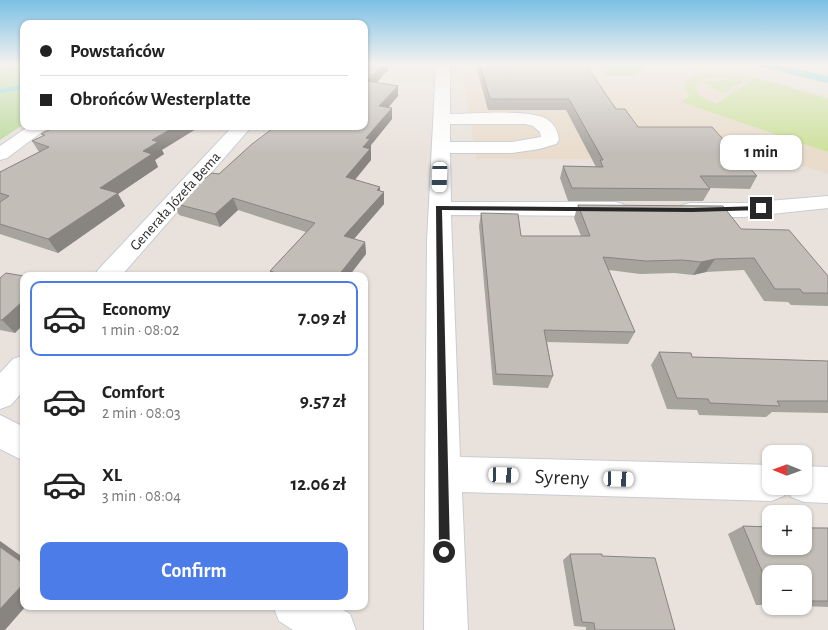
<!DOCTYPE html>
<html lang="en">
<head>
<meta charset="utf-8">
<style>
  body { margin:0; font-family:"Alegreya Sans",sans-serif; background:#f6f6f6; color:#222; height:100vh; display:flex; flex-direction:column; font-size:19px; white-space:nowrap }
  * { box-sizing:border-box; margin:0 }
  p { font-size:16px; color:#767676 }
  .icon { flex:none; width:28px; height:28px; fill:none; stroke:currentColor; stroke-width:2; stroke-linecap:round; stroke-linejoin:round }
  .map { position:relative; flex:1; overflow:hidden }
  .drawer { position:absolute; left:20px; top:272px; width:348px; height:338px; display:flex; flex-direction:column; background:#fff; border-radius:10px; box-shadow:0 1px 4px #0004 }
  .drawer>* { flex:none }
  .hud { position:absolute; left:20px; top:20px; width:348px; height:110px; border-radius:10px; box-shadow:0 1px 4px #0004; display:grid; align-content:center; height:110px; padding:0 20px; background:#fff }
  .needle { width:32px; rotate:271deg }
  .controls { position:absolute; left:762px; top:445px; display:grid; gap:10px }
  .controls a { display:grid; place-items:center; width:50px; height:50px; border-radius:10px; background:#fff; box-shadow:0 1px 4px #0004; font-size:25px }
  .end { position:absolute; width:22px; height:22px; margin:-11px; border:6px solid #282828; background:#fff; box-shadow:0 0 0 2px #fff }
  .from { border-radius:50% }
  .bubble { position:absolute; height:35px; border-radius:10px; background:#fff; box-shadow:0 1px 4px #0004; font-size:16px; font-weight:700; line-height:35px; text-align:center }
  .car { position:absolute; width:15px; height:30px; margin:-15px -8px; border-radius:6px; box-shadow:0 0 4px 1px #0007; background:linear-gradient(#fff 24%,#345 0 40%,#fff 0 76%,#345 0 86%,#fff 0) }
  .hud b { display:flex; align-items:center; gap:18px; height:48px; font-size:19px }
  .hud b+b { border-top:1px solid #e0e0e0 }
  .hud i { width:12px; height:12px; background:#222 }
  ul { padding:9px 0 0; list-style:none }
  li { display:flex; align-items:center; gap:15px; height:75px; margin:0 10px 8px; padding:0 10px; border:2px solid transparent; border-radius:10px }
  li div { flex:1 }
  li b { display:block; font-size:19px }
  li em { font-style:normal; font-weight:700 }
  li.current { border-color:#4b7ce7 }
  li>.icon { width:45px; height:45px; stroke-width:1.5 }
  .cta { display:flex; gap:10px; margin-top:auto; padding:10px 20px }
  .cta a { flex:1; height:58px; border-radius:10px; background:#4b7ce7; color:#fff; font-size:20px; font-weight:700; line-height:58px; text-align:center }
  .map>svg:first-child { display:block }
</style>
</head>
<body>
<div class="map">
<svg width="828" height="630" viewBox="0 0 828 630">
  <rect width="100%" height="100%" fill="#e9e2dc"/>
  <path fill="#e9dccc" d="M462,65h255l111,31v78l-44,-14 -308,-1z"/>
  <path fill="#badb9d" d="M0,65h24v59l-24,16z
    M599,65h43l1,5 -10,6h-27z"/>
  <path fill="#cce19a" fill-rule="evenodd" d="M711,73l45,5 72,21v53l-147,-50 9,-6 -5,-7v-6c8,-8 16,-9 26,-10zM716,77l35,4 -35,23c-9,-4 -20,-8 -21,-19l9,-6z
    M740,79l3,2 -20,12 -22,-11z"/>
  <path fill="#79d3e1" d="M753,65h25l50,11v7z"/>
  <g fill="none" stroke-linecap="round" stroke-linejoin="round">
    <path fill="#79d3e1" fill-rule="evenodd" d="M24,85v4l-24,4v-4z"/>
    <g stroke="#c7ccd5" stroke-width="2">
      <path id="minor" d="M436,65h14v49c23,0 75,-5 95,4 9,5 13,13 14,22l-3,4 -17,5 -27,4h-62l1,49h164l8,2 3,5 -3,5 -8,2 -164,-1 9,242 311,8v21h33v-20l24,1v36l-24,-1 -13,-5 -4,-9 -3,8 -13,5 -309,-9 6,138h-44l3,-389zM450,124h75l8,2 7,6 1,5 -29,5h-62z
        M29,126h21l-43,32 -7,2v-14z
        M233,126h19l-131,150h-27l4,-6z
        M828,196v12l-84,9h-54l-8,-2 -3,-5 3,-5 8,-2h54z
        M24,355v35l-13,15 -11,4v-36l13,-14z
        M0,415l24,12v34l-24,-12z
        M273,606h63l14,8 6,16h-63l-14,-9z"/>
    </g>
    <use href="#minor" fill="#fff" fill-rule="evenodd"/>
  </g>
  <path fill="#a7a39d" d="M364,65h24v5l-12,13 22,13 -10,12h4v11l-21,26v15l-16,20 25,7v4l4,1v12l-30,35 11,3 1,12 -17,22h-78l-1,-5 36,-39 -68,-22 -18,17 -41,-12 -6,-12 46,-29z
    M476,65h110l30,44 22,18 119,49 -7,13 -41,-1 1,1 -7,12h-135l-8,-23 3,-12 33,1 -30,-57h-78z
    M41,134l121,16 2,4 -9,6 3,7 -40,27 7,12 -67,47 -58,-19v-62l39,-20 -7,-11 11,-5z
    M578,205l163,24 87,47v30l-37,-1 -3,-3 -24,-1 -20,-31 -38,2 -13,3 -19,-2 -34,1 -31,-4 26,62 -7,12 -81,-2 6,34 -5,12 -55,-3 -14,-159 2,-13 40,23h60l-7,-18z
    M0,278l15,55 -15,-3z
    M659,352l33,5 136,4v52l-56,-1 -6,5 -67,-2 -2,-5 -30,-1 -16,-44z
    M743,526l85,2v79l-26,-1h2v-32h-33v31h-15l-28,-71z
    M570,554l32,2 73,74h-89v-3l-12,-1 -11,-66z"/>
  <path fill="#888480" d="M382,65h6v5l-20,22 -1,-11z
    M398,86v10l-18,21 -1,-11z
    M392,108v11l-21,26v15l-24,29 -1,-12 17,-30 3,-9z
    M176,126h25l-39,24 2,4 -9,6 3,7 -40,27 7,12 -67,47 -10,-14 52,-51 43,-37 9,-11z
    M380,187v8l4,-3v12l-38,44 -2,-12z
    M233,198l5,12 -18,17 -5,-13z
    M365,242l1,12 -17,22h-11z
    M715,259l-9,13 -13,3 8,-13z
    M24,300v24l-9,9 -13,-13z
    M0,541l24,17v6l-24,-17z
    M24,583v23h2l-21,24h-5v-21z"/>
  <path fill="#c2bdb7" stroke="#888480" d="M364,65h18l-15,16 31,5 -19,20 13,2 -26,30 4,1 -7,8 7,2 -24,28 34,10 -3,3 7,2 -40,44 21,6 -27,34h-52l-16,-5 45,-48 -82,-25 -18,16 -42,-11 39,-30 7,1 33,-30 24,-18h88z
    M480,65h106l30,44h9l13,18h74l45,49h-57l10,13 -138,-1 -9,-22 40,1 -3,-7h3l-34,-61h-79z
    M57,126h119l-24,14 6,2 -15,9 9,3 -52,34 18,5 -70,46 -48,-15v-22l9,-6 -9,-3v-21l49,-25 -17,-6 13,-6 -4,-1z
    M578,205l145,1 18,23 48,1 39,46v17h-25l-3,-4h-25l-21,-31 -39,1 -14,3 -19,-2 -36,1 -43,-4 32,75 -91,-2 9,46 -57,-2 -15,-161 37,1 3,22h69z
    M6,273l18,3v24l-22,20h-2v-42z
    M659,352l32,1 1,4 136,4v40h-51l3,5 -70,-3 -2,-4 -31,-1z
    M743,526l28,1v19h33v-18h24v73h-24v-27h-33v19z
    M0,547l24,17v19l-24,26z
    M570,554h32v2l53,2 20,72h-80l-1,-7 -12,-1z"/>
  <linearGradient id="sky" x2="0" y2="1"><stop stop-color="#7bc0e5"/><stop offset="0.42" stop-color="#f5f2ef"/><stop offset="1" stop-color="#f5f2ef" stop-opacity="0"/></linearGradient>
  <rect width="828" height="153" fill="url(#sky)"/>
  <path fill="#282828" d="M436,206l256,2 69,-2 3,2 -3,2 -69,2 -250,-2 8,342 -1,4 -5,2 -4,-2 -1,-4z"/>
  <g text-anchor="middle" stroke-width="5" stroke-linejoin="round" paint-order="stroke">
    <g font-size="15" fill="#282828" stroke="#fff">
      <text transform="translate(175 201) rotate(-48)" y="5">Generała Józefa Bema</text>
    </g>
    <g font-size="21" fill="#282828" stroke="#fff">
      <text transform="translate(562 477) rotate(2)" y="7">Syreny</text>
    </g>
  </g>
</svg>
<div class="controls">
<a><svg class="needle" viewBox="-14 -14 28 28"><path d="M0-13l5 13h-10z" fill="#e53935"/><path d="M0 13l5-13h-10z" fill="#767676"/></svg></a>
<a>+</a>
<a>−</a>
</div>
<i class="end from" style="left:444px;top:552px"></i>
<i class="end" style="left:761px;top:208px"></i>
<div class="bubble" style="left:720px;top:135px;width:82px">1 min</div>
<i class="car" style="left:440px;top:177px;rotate:182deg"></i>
<i class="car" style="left:504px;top:475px;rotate:92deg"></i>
<i class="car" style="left:619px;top:479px;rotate:92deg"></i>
<div class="hud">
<b><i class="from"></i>Powstańców</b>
<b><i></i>Obrońców Westerplatte</b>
</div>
<section class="drawer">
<ul>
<li class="current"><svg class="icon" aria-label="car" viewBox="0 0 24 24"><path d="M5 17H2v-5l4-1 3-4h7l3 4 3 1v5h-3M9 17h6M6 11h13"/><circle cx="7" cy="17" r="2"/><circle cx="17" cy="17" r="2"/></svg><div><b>Economy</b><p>1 min · 08:02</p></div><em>7.09 zł</em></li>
<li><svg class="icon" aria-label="car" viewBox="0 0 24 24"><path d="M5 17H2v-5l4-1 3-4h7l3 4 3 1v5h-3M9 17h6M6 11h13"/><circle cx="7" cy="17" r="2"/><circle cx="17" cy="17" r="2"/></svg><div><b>Comfort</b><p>2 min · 08:03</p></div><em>9.57 zł</em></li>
<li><svg class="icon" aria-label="car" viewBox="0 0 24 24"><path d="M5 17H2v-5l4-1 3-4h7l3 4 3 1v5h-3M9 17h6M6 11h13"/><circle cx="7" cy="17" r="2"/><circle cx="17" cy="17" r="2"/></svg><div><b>XL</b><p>3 min · 08:04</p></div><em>12.06 zł</em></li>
</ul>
<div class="cta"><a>Confirm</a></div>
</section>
</div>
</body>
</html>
